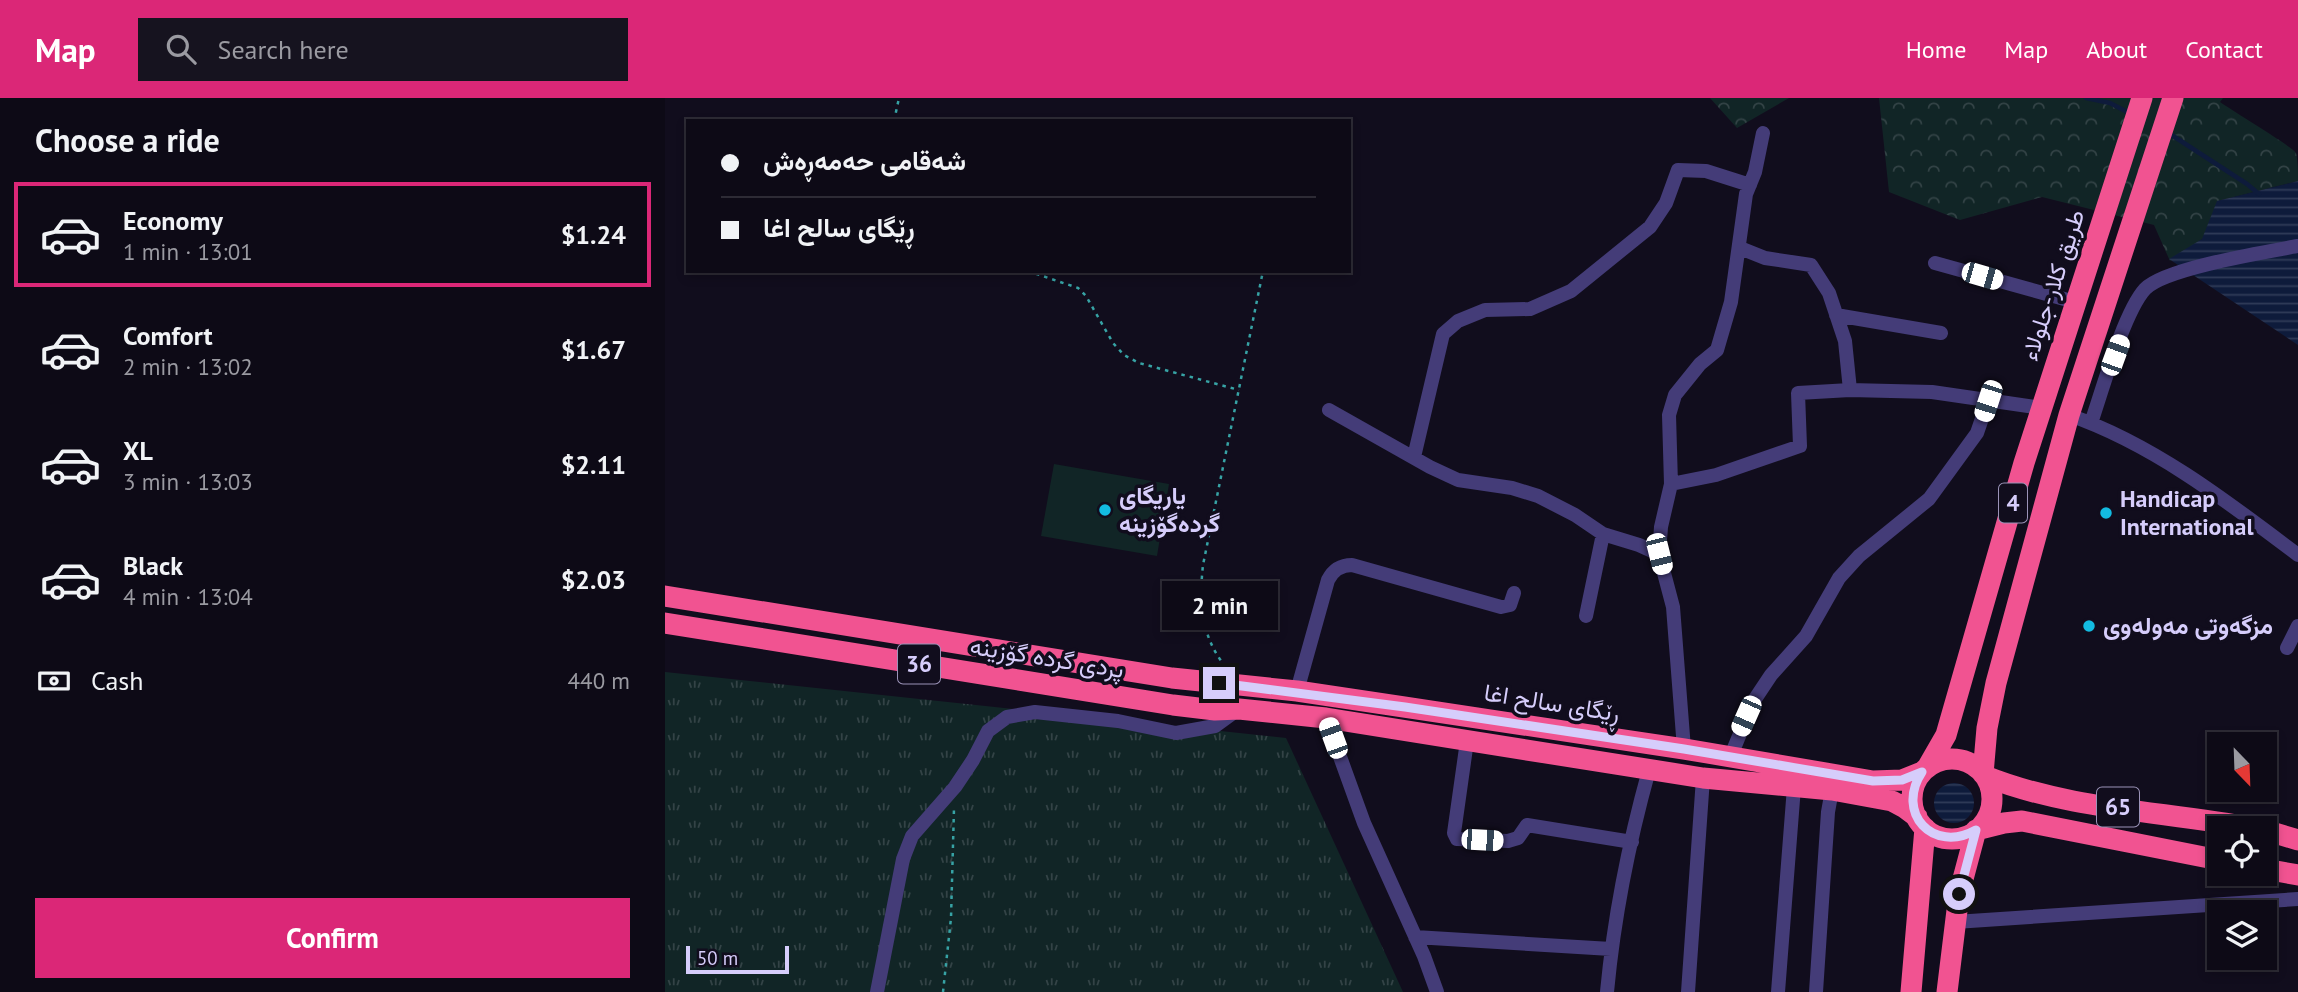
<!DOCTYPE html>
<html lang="en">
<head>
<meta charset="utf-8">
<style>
  body { margin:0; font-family:"PT Sans",Vazirmatn,sans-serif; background:#16131f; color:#f1f3f6; height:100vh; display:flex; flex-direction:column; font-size:26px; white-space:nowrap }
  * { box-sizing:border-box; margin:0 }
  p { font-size:23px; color:#9a9aa1 }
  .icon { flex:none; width:38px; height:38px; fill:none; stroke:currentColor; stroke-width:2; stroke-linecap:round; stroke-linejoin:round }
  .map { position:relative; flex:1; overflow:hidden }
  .drawer { display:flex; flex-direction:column; background:#0d0a16; width:665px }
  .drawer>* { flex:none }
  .top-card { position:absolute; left:21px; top:21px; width:665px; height:154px; border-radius:0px; box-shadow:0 4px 10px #0003,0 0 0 2px #2d2b35; display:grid; align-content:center; height:154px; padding:0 35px; background:#0d0a16 }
  .needle { width:46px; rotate:157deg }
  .controls { position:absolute; left:1542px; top:634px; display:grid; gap:14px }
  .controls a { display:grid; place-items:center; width:70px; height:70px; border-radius:0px; background:#0d0a16; box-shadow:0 4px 10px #0003,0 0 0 2px #2d2b35; font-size:35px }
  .scale { position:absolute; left:21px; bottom:18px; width:103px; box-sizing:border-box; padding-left:7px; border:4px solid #d6cdfb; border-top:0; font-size:19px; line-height:24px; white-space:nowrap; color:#d6cdfb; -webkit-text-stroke:5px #110d1d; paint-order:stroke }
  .end { position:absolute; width:32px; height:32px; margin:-16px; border:9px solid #d6cdfb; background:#111; box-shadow:0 0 0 4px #111 }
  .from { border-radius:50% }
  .bubble { position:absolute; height:49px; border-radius:0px; background:#0d0a16; box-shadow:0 4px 10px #0003,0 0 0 2px #2d2b35; font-size:23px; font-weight:700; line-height:49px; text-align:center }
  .car { position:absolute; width:21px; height:42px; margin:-21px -10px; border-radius:9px; box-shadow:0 0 5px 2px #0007; background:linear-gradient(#fff 24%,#345 0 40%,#fff 0 76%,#345 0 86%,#fff 0) }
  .top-card b { display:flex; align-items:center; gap:24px; height:66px; font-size:26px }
  .top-card b+b { border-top:2px solid #2d2b35 }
  .top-card i { width:18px; height:18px; background:#f1f3f6 }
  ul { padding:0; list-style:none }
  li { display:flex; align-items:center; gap:21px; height:105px; margin:0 14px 10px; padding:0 21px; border:4px solid transparent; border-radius:0px }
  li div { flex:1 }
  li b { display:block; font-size:26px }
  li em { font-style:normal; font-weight:700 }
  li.selected { border-color:#db2777 }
  li>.icon { width:63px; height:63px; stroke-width:1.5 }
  h2 { padding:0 35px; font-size:32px; line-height:84px }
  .pay { display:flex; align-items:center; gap:18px; height:77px; padding:0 35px; font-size:26px }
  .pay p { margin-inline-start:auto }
  .action { display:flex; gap:14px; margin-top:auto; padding:14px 35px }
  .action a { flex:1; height:80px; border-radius:0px; background:#db2777; color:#fff; font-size:28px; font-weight:700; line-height:80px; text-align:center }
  header { display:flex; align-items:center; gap:42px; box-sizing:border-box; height:98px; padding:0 35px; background:#db2777; color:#fff }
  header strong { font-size:33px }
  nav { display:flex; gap:38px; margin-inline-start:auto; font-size:24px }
  .search { width:490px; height:63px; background:#16131f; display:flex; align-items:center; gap:18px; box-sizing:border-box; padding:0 24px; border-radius:0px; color:#9a9aa1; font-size:26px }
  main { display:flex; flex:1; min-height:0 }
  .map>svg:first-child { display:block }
</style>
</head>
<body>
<header>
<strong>Map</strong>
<div class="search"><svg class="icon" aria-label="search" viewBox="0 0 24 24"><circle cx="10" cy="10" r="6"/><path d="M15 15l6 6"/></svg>Search here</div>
<nav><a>Home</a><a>Map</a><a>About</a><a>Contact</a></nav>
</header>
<main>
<section class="drawer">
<h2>Choose a ride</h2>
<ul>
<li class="selected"><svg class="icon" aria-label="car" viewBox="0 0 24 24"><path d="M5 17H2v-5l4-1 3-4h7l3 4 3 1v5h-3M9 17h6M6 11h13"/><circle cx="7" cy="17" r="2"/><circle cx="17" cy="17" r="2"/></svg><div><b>Economy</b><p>1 min · 13:01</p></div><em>$1.24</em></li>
<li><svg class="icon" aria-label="car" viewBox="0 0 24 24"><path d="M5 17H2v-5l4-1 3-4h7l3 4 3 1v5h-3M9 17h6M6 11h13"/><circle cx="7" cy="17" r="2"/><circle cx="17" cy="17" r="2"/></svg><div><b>Comfort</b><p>2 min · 13:02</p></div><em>$1.67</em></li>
<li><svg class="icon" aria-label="car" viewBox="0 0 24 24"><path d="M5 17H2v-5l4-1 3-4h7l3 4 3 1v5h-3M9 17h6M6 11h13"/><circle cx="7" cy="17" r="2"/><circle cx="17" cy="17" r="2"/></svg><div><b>XL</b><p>3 min · 13:03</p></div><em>$2.11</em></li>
<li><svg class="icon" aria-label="car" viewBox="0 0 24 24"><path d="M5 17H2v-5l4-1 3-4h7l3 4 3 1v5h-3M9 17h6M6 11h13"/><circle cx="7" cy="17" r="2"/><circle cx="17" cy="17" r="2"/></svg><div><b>Black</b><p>4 min · 13:04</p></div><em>$2.03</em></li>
</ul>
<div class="pay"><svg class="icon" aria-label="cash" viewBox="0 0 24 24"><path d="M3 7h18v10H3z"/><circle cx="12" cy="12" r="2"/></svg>Cash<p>440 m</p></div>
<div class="action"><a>Confirm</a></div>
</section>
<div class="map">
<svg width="1633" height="894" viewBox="0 0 1633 894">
  <defs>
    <pattern id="grass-tufts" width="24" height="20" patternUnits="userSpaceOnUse" patternTransform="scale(1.75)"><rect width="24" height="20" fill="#112526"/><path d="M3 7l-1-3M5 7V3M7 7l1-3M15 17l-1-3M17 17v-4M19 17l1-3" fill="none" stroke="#334346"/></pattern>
    <pattern id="forest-crowns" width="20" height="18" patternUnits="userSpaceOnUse" patternTransform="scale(1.75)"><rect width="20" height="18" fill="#112526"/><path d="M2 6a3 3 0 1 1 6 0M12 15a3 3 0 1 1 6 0" fill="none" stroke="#334346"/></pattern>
    <pattern id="water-rules" width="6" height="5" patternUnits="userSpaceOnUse" patternTransform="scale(1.75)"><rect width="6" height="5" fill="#0e1b3b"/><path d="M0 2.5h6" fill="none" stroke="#303b58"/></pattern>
  </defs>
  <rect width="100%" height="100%" fill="#110d1d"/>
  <path fill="url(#grass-tufts)" d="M0,574l621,66 117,254h-738z"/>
  <path fill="url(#forest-crowns)" d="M1045,0h79l-52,30z
    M1214,0h344l-3,4c11,8 73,45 76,51 2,8 2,19 2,28l-80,20 -13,36 -35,24 -16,-36 -112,-28 -82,23 -71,-28z"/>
  <path fill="#112526" d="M389,366l115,20 -12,72 -116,-20z"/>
  <path fill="url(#water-rules)" d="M1633,83v164l-129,-86 33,-20 15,-38z
    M1269 705a20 20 0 1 1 40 0a20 20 0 1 1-40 0Z"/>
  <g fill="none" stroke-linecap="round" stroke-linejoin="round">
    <path stroke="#0e1b3b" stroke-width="4.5" d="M1421,0l24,5 21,11
      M1502,34l80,52 12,10"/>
    <path stroke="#37a3a5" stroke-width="2.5" stroke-dasharray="3.5 5" stroke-linecap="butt" d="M229,23l5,-23
      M363,173l50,17 8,8 27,47 11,12 15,8 100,27
      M561,569c-25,-29 -27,-66 -23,-102l60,-294
      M278,894l8,-74 3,-110"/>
    <path stroke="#443c78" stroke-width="14" d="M1075,150l25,10 46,7 18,28 16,48 5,49
      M1270,165l140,39
      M1171,217l105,18
      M664,312l101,57 28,13 54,8 26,8 37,19 28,19 36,11 20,9
      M1404,317c84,29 159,87 229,140
      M1426,325c11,-32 33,-111 54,-134 20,-21 121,-37 153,-43
      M749,359l29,-123 15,-13 27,-11 45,-1 41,-18 79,-64 16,-24 12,-33 28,1 44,14
      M1006,386l45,-9 84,-29 -2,-53 52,-3 82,2 110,16
      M921,518l17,-82
      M1622,550l11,-22
      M632,593l31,-111c5,-10 13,-15 24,-15l149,42 9,-2 4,-12
      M661,620l38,105 60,133 13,36
      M802,643l-13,92 3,6 51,2 10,-3 9,-13 105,17
      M1019,651l-11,-142 -14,-53 2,-27 10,-43 -2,-69 6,-20 25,-31 17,-14 14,-48 15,-108 9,-22 8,-39
      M1065,660l23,-56 18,-27 35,-39 33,-58 20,-22 70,-57 48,-66 11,-32
      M1290,824l343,-23
      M750,839l196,12
      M212,894l26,-133 9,-23 43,-49 18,-27 15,-29 19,-14 28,-5 83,9 58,12 39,-7 22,-16
      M942,894c7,-75 22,-150 42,-222
      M1023,894l15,-214
      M1113,894l16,-205
      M1151,894l12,-180 4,-22"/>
    <path stroke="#f15391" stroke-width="21" d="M0,498l507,82 125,13 107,16 280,42 189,32 29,-1 20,-8
      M0,525l508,82 42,5 24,-1 87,9 377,60 129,12 60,11 13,7 12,9
      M1247 701a40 40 0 1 1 80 0a40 40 0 1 1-80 0Z
      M1262,670l19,-33 78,-272 118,-365
      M1318,676l4,-46 9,-45 73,-268 104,-317
      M1320,678c85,34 179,35 268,52
      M1311,732l28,-7 18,-2 197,39
      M1600,732l33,10
      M1600,771l33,6
      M1246,894l14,-164
      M1282,894l12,-98 17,-64"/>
  </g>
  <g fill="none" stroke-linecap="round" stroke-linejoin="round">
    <path stroke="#d6cdfb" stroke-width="9" d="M554,585l186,24 279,42 189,32 29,-1 20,-8c-27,41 11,82 54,58l-17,64"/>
  </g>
  <g fill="#13bbe1" stroke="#110d1d" stroke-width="2.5">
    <circle cx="440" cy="412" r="7"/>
    <circle cx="1441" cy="415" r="7"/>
    <circle cx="1424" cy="528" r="7"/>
  </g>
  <g text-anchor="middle" stroke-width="7" stroke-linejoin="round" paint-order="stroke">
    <g fill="#110d1d" stroke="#9b93b8" stroke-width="2">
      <rect x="1334" y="385.5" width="28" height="39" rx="5"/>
      <rect x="233" y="546.5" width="42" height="39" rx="5"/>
      <rect x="1432" y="689.5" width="42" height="39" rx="5"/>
    </g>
    <g font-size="23" font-weight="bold" fill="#d6cdfb">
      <text x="1348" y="413">4</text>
      <text x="254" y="574">36</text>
      <text x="1453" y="717">65</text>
    </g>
    <g font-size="24" fill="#d6cdfb" stroke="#110d1d">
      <text transform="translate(1388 187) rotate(-72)" y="8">طريق كلار-جلولاء</text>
      <text transform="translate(382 560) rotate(9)" y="8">پردی گردە گۆزینە</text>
      <text transform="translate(887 605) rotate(9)" y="8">ڕێگای سالح اغا</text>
    </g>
    <g font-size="24" font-weight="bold" fill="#d6cdfb" stroke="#110d1d" text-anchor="start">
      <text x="454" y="406">یاریگای<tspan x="454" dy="28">گردەگۆزینە</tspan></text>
      <text x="1455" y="409">Handicap<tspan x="1455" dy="28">International</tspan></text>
      <text x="1438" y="536">مزگەوتی مەولەوی</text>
    </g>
  </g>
</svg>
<div class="controls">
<a><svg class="needle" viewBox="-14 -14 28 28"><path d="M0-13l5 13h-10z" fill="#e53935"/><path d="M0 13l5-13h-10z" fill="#9a9aa1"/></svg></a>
<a><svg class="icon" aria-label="locate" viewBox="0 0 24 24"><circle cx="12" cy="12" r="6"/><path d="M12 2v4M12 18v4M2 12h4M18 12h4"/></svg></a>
<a><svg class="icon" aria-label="layers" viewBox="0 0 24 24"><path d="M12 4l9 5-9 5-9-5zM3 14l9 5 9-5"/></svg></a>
</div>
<div class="scale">50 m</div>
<i class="end from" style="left:1294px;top:796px"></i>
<i class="end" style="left:554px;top:585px"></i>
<div class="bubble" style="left:497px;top:483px;width:116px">2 min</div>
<i class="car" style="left:1317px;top:178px;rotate:106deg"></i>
<i class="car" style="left:1450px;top:257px;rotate:20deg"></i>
<i class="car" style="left:1323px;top:303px;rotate:198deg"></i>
<i class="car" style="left:994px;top:456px;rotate:166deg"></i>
<i class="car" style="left:1081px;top:618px;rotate:204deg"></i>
<i class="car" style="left:668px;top:640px;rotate:340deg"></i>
<i class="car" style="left:817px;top:742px;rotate:93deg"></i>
<div class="top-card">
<b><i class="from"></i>شەقامی حەمەڕەش</b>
<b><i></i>ڕێگای سالح اغا</b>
</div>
</div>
</main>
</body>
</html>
